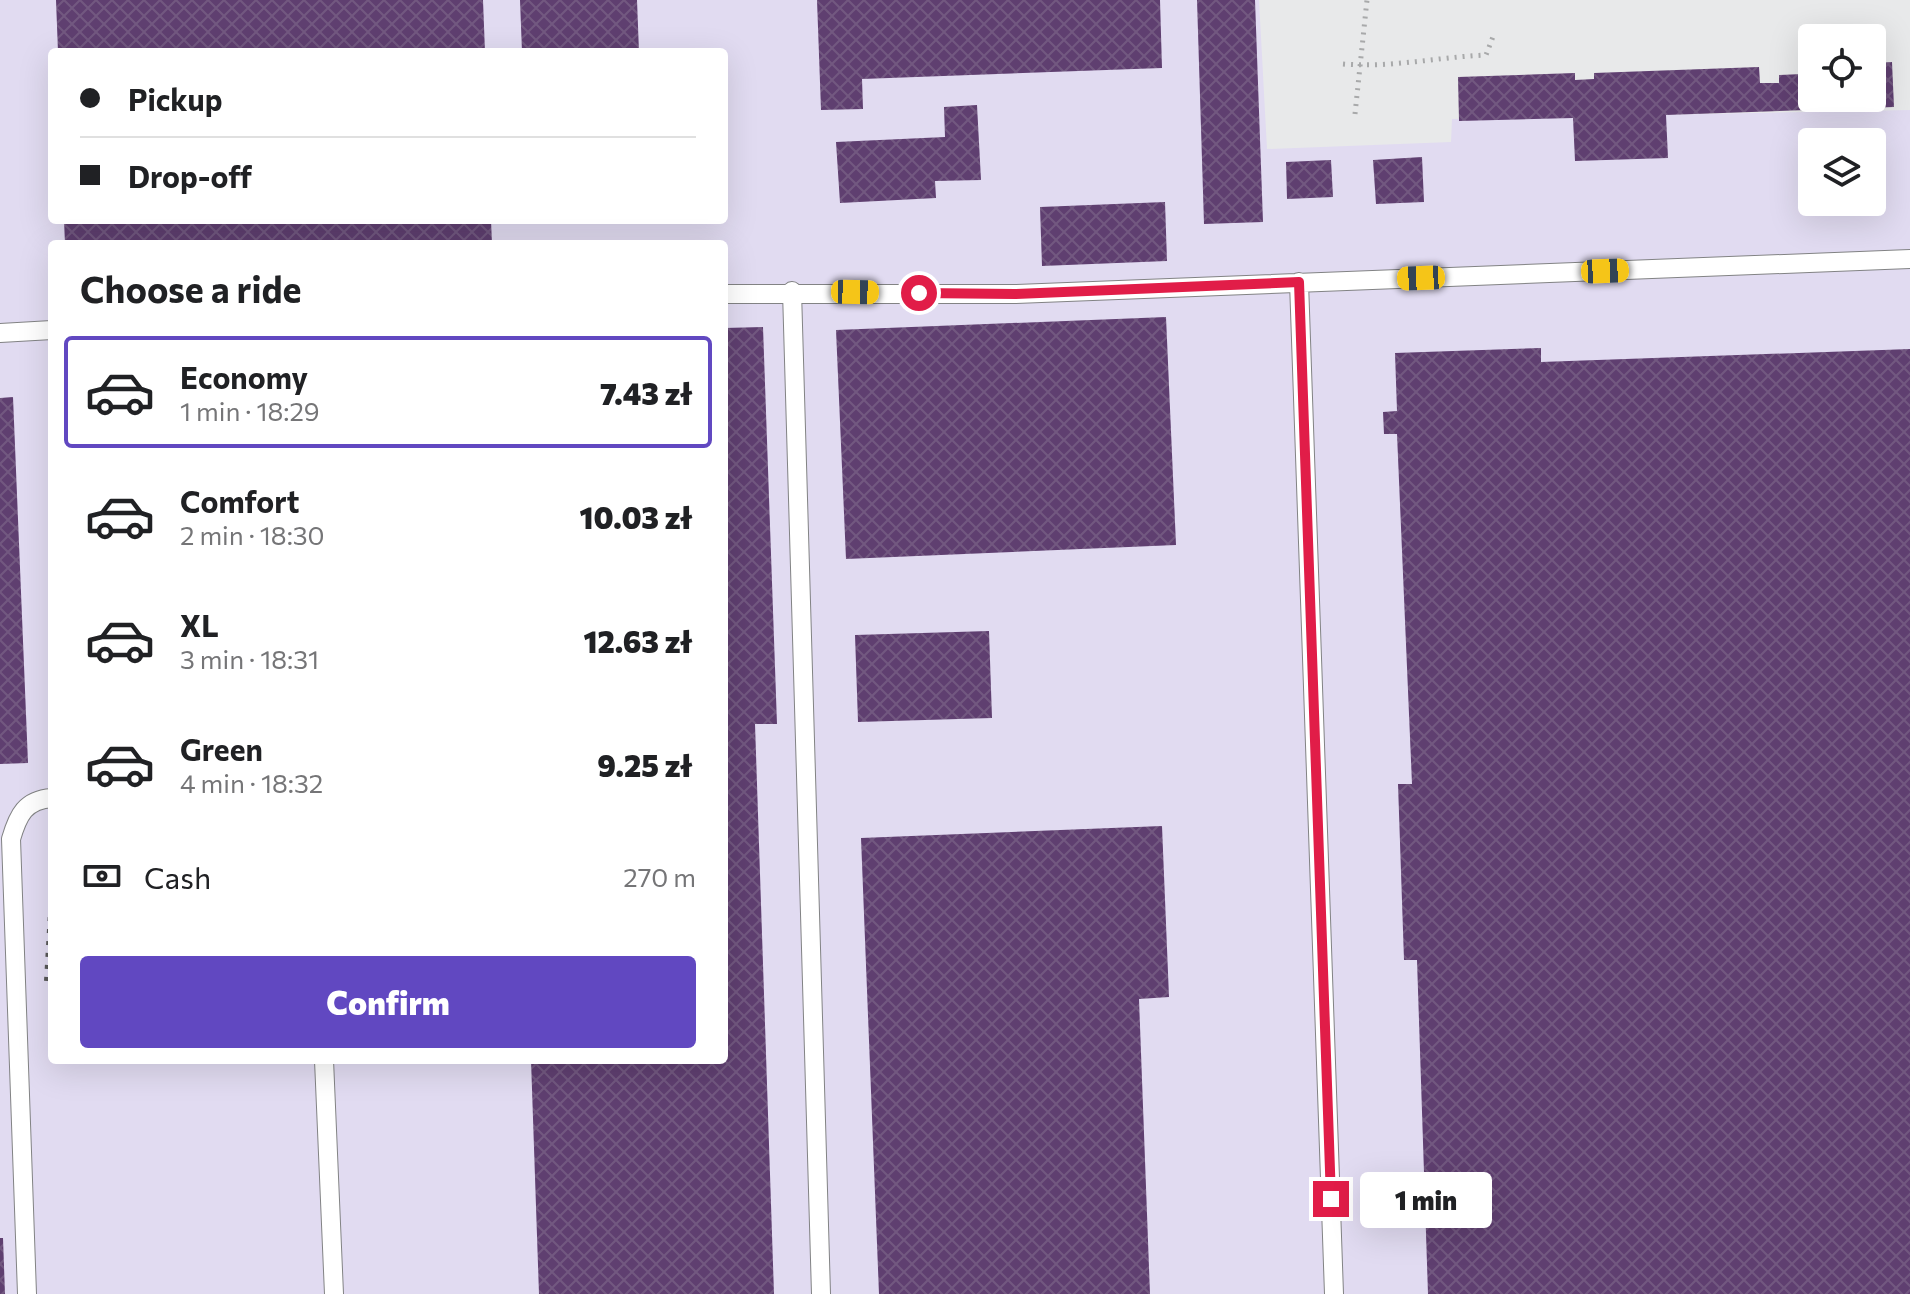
<!DOCTYPE html>
<html lang="en">
<head>
<meta charset="utf-8">
<style>
  body { margin:0; font-family:Commissioner,sans-serif; background:#f6f6f6; color:#202124; height:100vh; display:flex; flex-direction:column; font-size:30px; white-space:nowrap }
  * { box-sizing:border-box; margin:0 }
  p { font-size:26px; color:#757577 }
  .icon { flex:none; width:44px; height:44px; fill:none; stroke:currentColor; stroke-width:2; stroke-linecap:round; stroke-linejoin:round }
  .map { position:relative; flex:1; overflow:hidden }
  .drawer { position:absolute; left:48px; top:240px; width:680px; height:824px; display:flex; flex-direction:column; background:#fff; border-radius:8px; box-shadow:0 8px 32px #0002 }
  .drawer>* { flex:none }
  .hud { position:absolute; left:48px; top:48px; width:680px; height:176px; border-radius:8px; box-shadow:0 8px 32px #0002; display:grid; align-content:center; height:176px; padding:0 32px; background:#fff }
  .tools { position:absolute; left:1798px; top:24px; display:grid; gap:16px }
  .tools a { display:grid; place-items:center; width:88px; height:88px; border-radius:8px; background:#fff; box-shadow:0 8px 32px #0002; font-size:40px }
  .end { position:absolute; width:36px; height:36px; margin:-18px; border:10px solid #e11d48; background:#fff; box-shadow:0 0 0 4px #fff }
  .from { border-radius:50% }
  .bubble { position:absolute; height:56px; border-radius:8px; background:#fff; box-shadow:0 8px 32px #0002; font-size:26px; font-weight:800; line-height:56px; text-align:center }
  .car { position:absolute; width:24px; height:48px; margin:-24px -12px; border-radius:10px; box-shadow:0 0 6px 2px #0007; background:linear-gradient(#f5c518 24%,#345 0 40%,#f5c518 0 76%,#345 0 86%,#f5c518 0) }
  .hud b { display:flex; align-items:center; gap:28px; height:76px; font-size:30px }
  .hud b+b { border-top:2px solid #e0e0e0 }
  .hud i { width:20px; height:20px; background:#202124 }
  ul { padding:0; list-style:none }
  li { display:flex; align-items:center; gap:24px; height:112px; margin:0 16px 12px; padding:0 16px; border:4px solid transparent; border-radius:8px }
  li div { flex:1 }
  li b { display:block; font-size:30px }
  li em { font-style:normal; font-weight:800 }
  li.active { border-color:#6148c1 }
  li>.icon { width:72px; height:72px; stroke-width:1.5 }
  h2 { padding:0 32px; font-size:36px; line-height:96px }
  .pay { display:flex; align-items:center; gap:20px; height:88px; padding:0 32px; font-size:30px }
  .pay p { margin-inline-start:auto }
  .button { display:flex; gap:16px; margin-top:auto; padding:16px 32px }
  .button a { flex:1; height:92px; border-radius:8px; background:#6148c1; color:#fff; font-size:32px; font-weight:800; line-height:92px; text-align:center }
  .map>svg:first-child { display:block }
</style>
</head>
<body>
<div class="map">
<svg width="1910" height="1294" viewBox="0 0 1910 1294">
  <defs>
    <pattern id="building-cross-hatch" width="8" height="8" patternUnits="userSpaceOnUse" patternTransform="scale(2)"><rect width="8" height="8" fill="#5f3f70"/><path d="M0 0l8 8M0 8l8-8" fill="none" stroke="#725880"/></pattern>
  </defs>
  <rect width="100%" height="100%" fill="#e8e9ea"/>
  <path fill="#e1dbf1" fill-rule="evenodd" d="M0,0h1259l8,149 184,-7 1,-23 458,-9v1184h-1910zM52,52h672v168h-672zM1812,142h60v60h-60zM52,244h672v816h-672z"/>
  <path fill="url(#building-cross-hatch)" d="M56,0h427l2,52h-427z
    M520,0h117l2,52h-117z
    M817,0h343l2,68 -300,11 1,30 -42,1z
    M1197,0h58l8,222 -59,2z
    M1892,62l2,45 -228,8 2,43 -93,3 -2,-43 -114,3 -1,-44 117,-4v7l19,-1v-6l165,-6 1,16h19v-8l24,-1 -1,-8 10,-1v33h60v-35z
    M977,105l4,75 -46,1 1,17 -96,5 -4,-61 109,-5 -1,-30z
    M1422,157l2,45 -48,2 -3,-44z
    M1331,160l2,37 -46,2 -1,-37z
    M1165,202l2,59 -125,5 -2,-59z
    M64,220h427l1,24h-427z
    M1166,317l10,228 -330,14 -10,-229z
    M763,327l14,397h-22l19,570h-235l-8,-234h193v-732z
    M1541,348v14l369,-13v945h-482l-11,-334h-13l-6,-176h14l-15,-350h-13l-1,-22 14,-1 -2,-58z
    M13,397l15,366 -28,1v-366z
    M989,631l3,87 -134,4 -3,-87z
    M1162,826l7,171 -30,2 11,295h-271l-18,-456z
    M0,1238h3l2,56h-5z"/>
  <g fill="none" stroke-linecap="round" stroke-linejoin="round">
    <g stroke="#828384" stroke-width="20">
      <path id="lane" d="M1299,282l35,1012
        M792,291l29,1003
        M724,294h291l895,-35
        M0,333l52,-3
        M324,1060l10,234
        M27,1294l-16,-455c7,-24 14,-39 41,-41"/>
    </g>
    <path stroke="#a8a9aa" stroke-width="5" stroke-dasharray="2 6" stroke-linecap="butt" d="M1343,64c49,4 95,-7 143,-9l8,-21
      M1355,114l12,-114"/>
    <use href="#lane" stroke="#fff" stroke-width="18"/>
    <path stroke="#595959" stroke-width="6" stroke-dasharray="4 8" stroke-linecap="butt" d="M47,981l5,-87"/>
  </g>
  <g fill="none" stroke-linecap="round" stroke-linejoin="round">
    <path stroke="#e11d48" stroke-width="10" d="M919,293l96,1 284,-12 32,917"/>
  </g>
</svg>
<div class="tools">
<a><svg class="icon" aria-label="locate" viewBox="0 0 24 24"><circle cx="12" cy="12" r="6"/><path d="M12 2v4M12 18v4M2 12h4M18 12h4"/></svg></a>
<a><svg class="icon" aria-label="layers" viewBox="0 0 24 24"><path d="M12 4l9 5-9 5-9-5zM3 14l9 5 9-5"/></svg></a>
</div>
<i class="end from" style="left:919px;top:293px"></i>
<i class="end" style="left:1331px;top:1199px"></i>
<div class="bubble" style="left:1360px;top:1172px;width:132px">1 min</div>
<i class="car" style="left:1605px;top:271px;rotate:88deg"></i>
<i class="car" style="left:1421px;top:278px;rotate:268deg"></i>
<i class="car" style="left:855px;top:292px;rotate:91deg"></i>
<div class="hud">
<b><i class="from"></i>Pickup</b>
<b><i></i>Drop-off</b>
</div>
<section class="drawer">
<h2>Choose a ride</h2>
<ul>
<li class="active"><svg class="icon" aria-label="car" viewBox="0 0 24 24"><path d="M5 17H2v-5l4-1 3-4h7l3 4 3 1v5h-3M9 17h6M6 11h13"/><circle cx="7" cy="17" r="2"/><circle cx="17" cy="17" r="2"/></svg><div><b>Economy</b><p>1 min · 18:29</p></div><em>7.43 zł</em></li>
<li><svg class="icon" aria-label="car" viewBox="0 0 24 24"><path d="M5 17H2v-5l4-1 3-4h7l3 4 3 1v5h-3M9 17h6M6 11h13"/><circle cx="7" cy="17" r="2"/><circle cx="17" cy="17" r="2"/></svg><div><b>Comfort</b><p>2 min · 18:30</p></div><em>10.03 zł</em></li>
<li><svg class="icon" aria-label="car" viewBox="0 0 24 24"><path d="M5 17H2v-5l4-1 3-4h7l3 4 3 1v5h-3M9 17h6M6 11h13"/><circle cx="7" cy="17" r="2"/><circle cx="17" cy="17" r="2"/></svg><div><b>XL</b><p>3 min · 18:31</p></div><em>12.63 zł</em></li>
<li><svg class="icon" aria-label="car" viewBox="0 0 24 24"><path d="M5 17H2v-5l4-1 3-4h7l3 4 3 1v5h-3M9 17h6M6 11h13"/><circle cx="7" cy="17" r="2"/><circle cx="17" cy="17" r="2"/></svg><div><b>Green</b><p>4 min · 18:32</p></div><em>9.25 zł</em></li>
</ul>
<div class="pay"><svg class="icon" aria-label="cash" viewBox="0 0 24 24"><path d="M3 7h18v10H3z"/><circle cx="12" cy="12" r="2"/></svg>Cash<p>270 m</p></div>
<div class="button"><a>Confirm</a></div>
</section>
</div>
</body>
</html>
